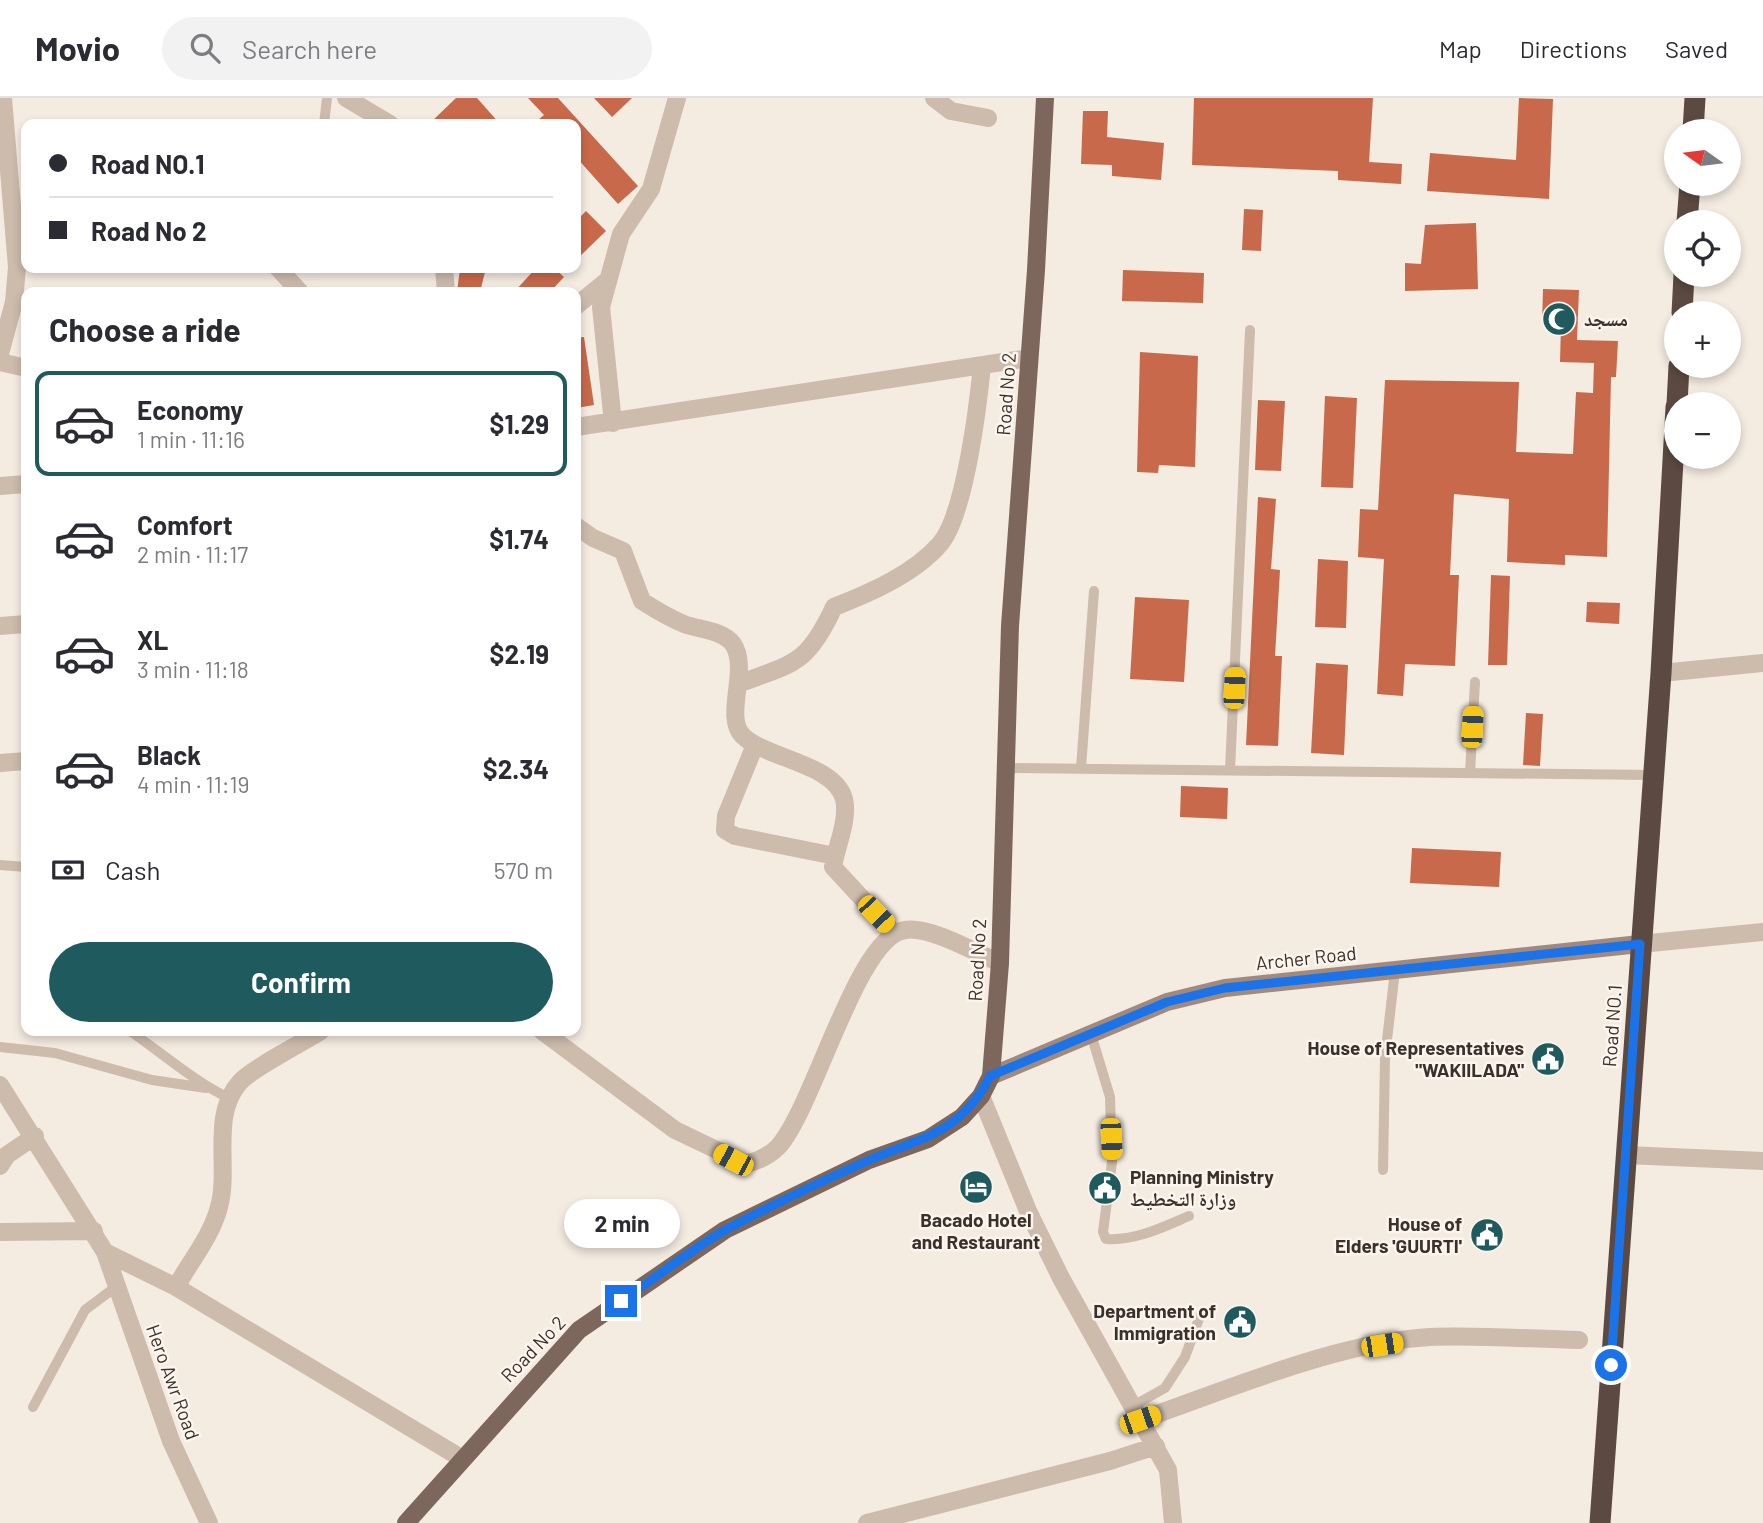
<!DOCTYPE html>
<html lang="en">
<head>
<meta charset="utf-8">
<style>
  body { margin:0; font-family:Barlow,"Noto Naskh Arabic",sans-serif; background:#f2f2f3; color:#2b2b33; height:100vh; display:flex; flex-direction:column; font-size:26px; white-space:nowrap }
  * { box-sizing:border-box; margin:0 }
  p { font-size:23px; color:#7c7c81 }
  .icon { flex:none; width:38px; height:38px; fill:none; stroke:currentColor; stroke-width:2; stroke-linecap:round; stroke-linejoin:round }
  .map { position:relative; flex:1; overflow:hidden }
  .details { position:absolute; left:21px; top:189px; width:560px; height:749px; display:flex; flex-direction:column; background:#fff; border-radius:14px; box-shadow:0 4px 10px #0003 }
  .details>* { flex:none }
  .guide { position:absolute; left:21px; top:21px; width:560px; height:154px; border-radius:14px; box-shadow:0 4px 10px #0003; display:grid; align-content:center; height:154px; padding:0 28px; background:#fff }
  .needle { width:46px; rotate:284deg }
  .buttons { position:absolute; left:1664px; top:21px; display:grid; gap:14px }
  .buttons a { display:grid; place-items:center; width:77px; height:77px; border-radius:50%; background:#fff; box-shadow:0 4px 10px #0003; font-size:35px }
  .end { position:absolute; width:32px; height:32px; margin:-16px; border:9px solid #1a73e8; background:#fff; box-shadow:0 0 0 4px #fff }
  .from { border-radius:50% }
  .bubble { position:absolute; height:49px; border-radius:24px; background:#fff; box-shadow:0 4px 10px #0003; font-size:23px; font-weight:700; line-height:49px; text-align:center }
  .car { position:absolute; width:21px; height:42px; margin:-21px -10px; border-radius:9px; box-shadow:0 0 5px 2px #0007; background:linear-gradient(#f5c518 24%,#345 0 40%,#f5c518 0 76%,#345 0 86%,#f5c518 0) }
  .guide b { display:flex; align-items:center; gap:24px; height:66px; font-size:26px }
  .guide b+b { border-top:2px solid #e1e1e2 }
  .guide i { width:18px; height:18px; background:#2b2b33 }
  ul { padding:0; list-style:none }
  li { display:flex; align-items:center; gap:21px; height:105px; margin:0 14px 10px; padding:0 14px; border:4px solid transparent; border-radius:14px }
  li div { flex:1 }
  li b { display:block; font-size:26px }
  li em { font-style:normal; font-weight:700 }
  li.active { border-color:#1f5a5e }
  li>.icon { width:63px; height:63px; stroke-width:1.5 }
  h2 { padding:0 28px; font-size:32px; line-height:84px }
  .pay { display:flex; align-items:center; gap:18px; height:77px; padding:0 28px; font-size:26px }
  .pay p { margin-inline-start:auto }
  .cta { display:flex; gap:14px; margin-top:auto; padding:14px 28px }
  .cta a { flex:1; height:80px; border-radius:42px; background:#1f5a5e; color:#fff; font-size:28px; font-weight:700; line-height:80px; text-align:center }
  header { display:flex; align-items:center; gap:42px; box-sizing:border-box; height:98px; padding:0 35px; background:#fff; border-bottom:2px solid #e1e1e2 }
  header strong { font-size:33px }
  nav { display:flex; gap:38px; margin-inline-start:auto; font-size:24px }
  .search { width:490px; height:63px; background:#f2f2f3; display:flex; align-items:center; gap:18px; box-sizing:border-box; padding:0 24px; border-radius:38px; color:#7c7c81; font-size:26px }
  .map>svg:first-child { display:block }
</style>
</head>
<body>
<header>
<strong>Movio</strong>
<div class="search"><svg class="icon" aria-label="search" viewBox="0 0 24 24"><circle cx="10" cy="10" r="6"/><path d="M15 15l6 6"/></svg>Search here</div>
<nav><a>Map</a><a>Directions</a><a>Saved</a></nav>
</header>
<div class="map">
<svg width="1763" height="1425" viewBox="0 0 1763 1425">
  <rect width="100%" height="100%" fill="#f4ebe1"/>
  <path fill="#c8694b" d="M456,0h21l23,26h-71z
    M528,0h30l80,88 -20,18 -42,-47v-33h-43l11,-9z
    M594,0h38l-20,19z
    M1194,0h179l-4,64 33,2 -1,20 -63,-4v-9l-146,-6z
    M1519,0l34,1 -4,100 -122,-8 3,-38 86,7z
    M1083,13h25l-1,26 57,6 -3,37 -49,-4v-11l-31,-1z
    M1244,111l19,1 -2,41 -19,-1z
    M586,113l20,20 -30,29v-39z
    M1476,125l2,66 -73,2v-28l16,1 4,-39z
    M460,170h26l-6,24h-23z
    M536,170h18l10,9 -14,15h-36z
    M1123,172l81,3 -1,30 -81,-2z
    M1543,191l36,1 -2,50 41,1 -2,36h-5l-4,180 -42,-2v10l-58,-3 2,-63 -55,-5 -4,81h9l-4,91 -50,-2 -2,32 -26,-2 7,-135 -26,-2 2,-48 18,1 7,-130 134,2 -3,70 57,2 3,-62 17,1 1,-30 -34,-1 1,-37 -19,-1z
    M584,239l10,68 -18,3v-70z
    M1140,254l58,4 -3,111 -36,-2 -1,8 -21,-1z
    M1325,298l32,2 -4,90 -32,-1z
    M1258,302l27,1 -4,70 -26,-1z
    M1258,399l18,2 -5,70 9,1 -5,86h7l-4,90 -32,-1z
    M1318,461l30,2 -2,67 -31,-1z
    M1491,477l19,1 -3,89h-19z
    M1135,499l54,3 -5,82 -54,-3z
    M1587,504l33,1 -1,21 -33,-2z
    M1316,565l32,2 -4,90 -33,-2z
    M1526,615l17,1 -3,52 -17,-1z
    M1181,688l47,2 -1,31 -47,-2z
    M1412,750l89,4 -2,35 -89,-4z"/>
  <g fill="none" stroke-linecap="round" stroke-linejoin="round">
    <path stroke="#cdbbac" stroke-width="10" d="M324,26l3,-26
      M1005,670l647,7
      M1081,670l13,-177
      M1230,672l20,-440
      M1470,675l5,-91
      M0,767l26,2
      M130,933c32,22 66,52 99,67
      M1091,936l19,63 2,65 -9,70 3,7c30,2 57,-12 83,-23
      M0,949l55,6 97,27 54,8
      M1383,1072l2,-113 10,-86
      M33,1309l52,-97 32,-24
      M1131,1309l34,-19 20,-31 15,-41"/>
    <path stroke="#cdbbac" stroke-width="18" d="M346,0l44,26
      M934,0l17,13 37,7
      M278,170l22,24
      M444,170l2,24
      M576,208l32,-26
      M0,256l14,-52 3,-35 -14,-169
      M0,264l26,6
      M613,325l-12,-116 20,-73 30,-45 26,-91
      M576,329l453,-69
      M0,388l26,-2
      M576,428l17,12 30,13 19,50c14,9 27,17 42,23 15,6 39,6 49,20 17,25 -10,73 10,92 24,23 92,28 101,63 5,21 -8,48 -11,68l61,66
      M0,528l26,-2
      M1661,575l102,-10
      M738,586c56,-21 69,-19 96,-77 36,-14 80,-33 106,-63 25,-29 38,-139 42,-178
      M755,647l-29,71 -1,14 10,6 100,20
      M0,665l26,-2
      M1640,846l123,-12
      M542,933l133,99 71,34c12,-3 23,-8 32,-17 36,-39 79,-211 127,-217 25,-4 71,23 95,33
      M0,987l105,167 66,189 38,82
      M981,998l47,115 33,67 107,192 5,53
      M1626,1057l137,6
      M0,1068l7,-11 28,-19
      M0,1134l94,-1
      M105,1154l71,35 285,171
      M176,1189c14,-25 36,-52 43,-80 11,-39 -9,-92 21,-125 11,-13 64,-40 81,-51
      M1140,1322c87,-30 198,-78 290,-83 49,-2 100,2 149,3
      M867,1425l243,-62 46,-15"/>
    <path stroke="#a18a7d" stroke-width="18" d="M991,978l176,-74 58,-14 415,-44"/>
    <path stroke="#7d675c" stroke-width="18" d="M406,1425l173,-193 146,-100 144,-70 59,-21 34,-22 19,-21 10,-20 9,-113 10,-337 26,-356 9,-172"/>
    <path stroke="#5c4a42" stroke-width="21" d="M1693,33l2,-33
      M1687,124l3,-38
      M1682,215l2,-38
      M1677,306l2,-38
      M1600,1425l61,-850 15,-266"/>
  </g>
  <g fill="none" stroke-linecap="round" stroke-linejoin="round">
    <path stroke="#1a73e8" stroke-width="9" d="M621,1203c35,-23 69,-51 106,-72 45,-24 93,-47 140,-68 53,-23 95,-28 123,-85l177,-74 58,-14 415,-44 -29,421"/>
  </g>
  <defs>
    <g id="mosque-disc" transform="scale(1.75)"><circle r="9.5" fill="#1f5a5e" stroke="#fbf5ee"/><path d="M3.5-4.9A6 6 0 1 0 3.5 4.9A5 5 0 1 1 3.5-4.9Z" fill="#fff"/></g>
    <g id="civic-disc" transform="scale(1.75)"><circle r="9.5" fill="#1f5a5e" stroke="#fbf5ee"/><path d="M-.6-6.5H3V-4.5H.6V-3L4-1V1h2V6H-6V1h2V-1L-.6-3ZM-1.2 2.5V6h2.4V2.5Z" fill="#fff"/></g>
    <g id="hotel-disc" transform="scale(1.75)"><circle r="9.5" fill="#1f5a5e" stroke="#fbf5ee"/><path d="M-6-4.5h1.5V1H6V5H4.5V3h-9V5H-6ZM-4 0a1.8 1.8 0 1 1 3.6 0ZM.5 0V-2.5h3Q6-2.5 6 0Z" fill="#fff"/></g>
  </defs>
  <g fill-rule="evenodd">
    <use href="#mosque-disc" x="1559" y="221"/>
    <use href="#civic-disc" x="1548" y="961"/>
    <use href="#hotel-disc" x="976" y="1089"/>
    <use href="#civic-disc" x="1105" y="1090"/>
    <use href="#civic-disc" x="1487" y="1137"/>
    <use href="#civic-disc" x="1240" y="1224"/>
  </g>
  <g text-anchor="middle" stroke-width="5" stroke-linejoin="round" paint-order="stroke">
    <g font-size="19" font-weight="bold" fill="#3b302b" stroke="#fbf5ee" text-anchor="end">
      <text x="1584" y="228" text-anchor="start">مسجد</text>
      <text x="1524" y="957">House of Representatives<tspan x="1524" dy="22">"WAKIILADA"</tspan></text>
      <text x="1130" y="1086" text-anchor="start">Planning Ministry<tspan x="1130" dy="22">وزارة التخطيط</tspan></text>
      <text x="976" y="1129" text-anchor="middle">Bacado Hotel<tspan x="976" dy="22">and Restaurant</tspan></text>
      <text x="1462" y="1133">House of<tspan x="1462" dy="22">Elders 'GUURTI'</tspan></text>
      <text x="1216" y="1220">Department of<tspan x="1216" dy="22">Immigration</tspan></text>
    </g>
    <g font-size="19" fill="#3b302b" stroke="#fbf5ee">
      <text transform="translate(1006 296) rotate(-86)" y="7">Road No 2</text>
      <text transform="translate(1306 860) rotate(-6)" y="7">Archer Road</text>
      <text transform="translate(977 862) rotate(-87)" y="7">Road No 2</text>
      <text transform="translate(1612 928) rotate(-86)" y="7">Road NO.1</text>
      <text transform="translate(533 1251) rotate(-46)" y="7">Road No 2</text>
      <text transform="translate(173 1284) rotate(70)" y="7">Hero Awr Road</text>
    </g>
  </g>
</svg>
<div class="buttons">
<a><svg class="needle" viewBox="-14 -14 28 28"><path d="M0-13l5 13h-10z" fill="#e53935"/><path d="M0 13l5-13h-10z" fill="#7c7c81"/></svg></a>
<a><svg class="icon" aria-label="locate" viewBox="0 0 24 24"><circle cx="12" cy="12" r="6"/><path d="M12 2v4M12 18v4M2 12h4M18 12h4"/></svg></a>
<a>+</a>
<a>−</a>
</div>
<i class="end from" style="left:1611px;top:1267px"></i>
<i class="end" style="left:621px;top:1203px"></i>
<div class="bubble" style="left:564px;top:1101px;width:116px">2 min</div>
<i class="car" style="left:1234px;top:590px;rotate:3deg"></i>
<i class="car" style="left:1472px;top:629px;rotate:3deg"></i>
<i class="car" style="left:876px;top:816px;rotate:136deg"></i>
<i class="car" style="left:1111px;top:1041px;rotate:177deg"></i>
<i class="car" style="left:733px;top:1062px;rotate:298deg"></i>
<i class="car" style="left:1382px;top:1247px;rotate:81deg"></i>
<i class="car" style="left:1140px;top:1322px;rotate:71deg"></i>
<div class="guide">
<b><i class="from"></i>Road NO.1</b>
<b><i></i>Road No 2</b>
</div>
<section class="details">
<h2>Choose a ride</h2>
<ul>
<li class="active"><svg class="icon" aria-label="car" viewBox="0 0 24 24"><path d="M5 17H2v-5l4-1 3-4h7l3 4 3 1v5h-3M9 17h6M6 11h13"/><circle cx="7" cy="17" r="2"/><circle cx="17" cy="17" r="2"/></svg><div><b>Economy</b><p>1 min · 11:16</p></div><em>$1.29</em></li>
<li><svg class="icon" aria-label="car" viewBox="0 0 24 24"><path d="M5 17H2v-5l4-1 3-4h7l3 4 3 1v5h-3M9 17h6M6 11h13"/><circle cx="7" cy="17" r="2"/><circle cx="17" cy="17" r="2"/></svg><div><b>Comfort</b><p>2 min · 11:17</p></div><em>$1.74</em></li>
<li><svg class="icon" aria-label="car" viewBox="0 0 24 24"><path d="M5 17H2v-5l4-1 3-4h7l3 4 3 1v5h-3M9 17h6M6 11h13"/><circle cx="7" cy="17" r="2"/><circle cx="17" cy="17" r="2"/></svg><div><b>XL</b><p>3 min · 11:18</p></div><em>$2.19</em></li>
<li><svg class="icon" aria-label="car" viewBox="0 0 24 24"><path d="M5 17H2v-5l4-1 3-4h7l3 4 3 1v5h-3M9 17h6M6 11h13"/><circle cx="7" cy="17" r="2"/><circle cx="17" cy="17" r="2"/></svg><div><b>Black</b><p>4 min · 11:19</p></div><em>$2.34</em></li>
</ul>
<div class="pay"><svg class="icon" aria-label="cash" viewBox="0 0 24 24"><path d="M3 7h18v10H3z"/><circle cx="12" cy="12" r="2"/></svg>Cash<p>570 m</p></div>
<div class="cta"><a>Confirm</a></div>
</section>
</div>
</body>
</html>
